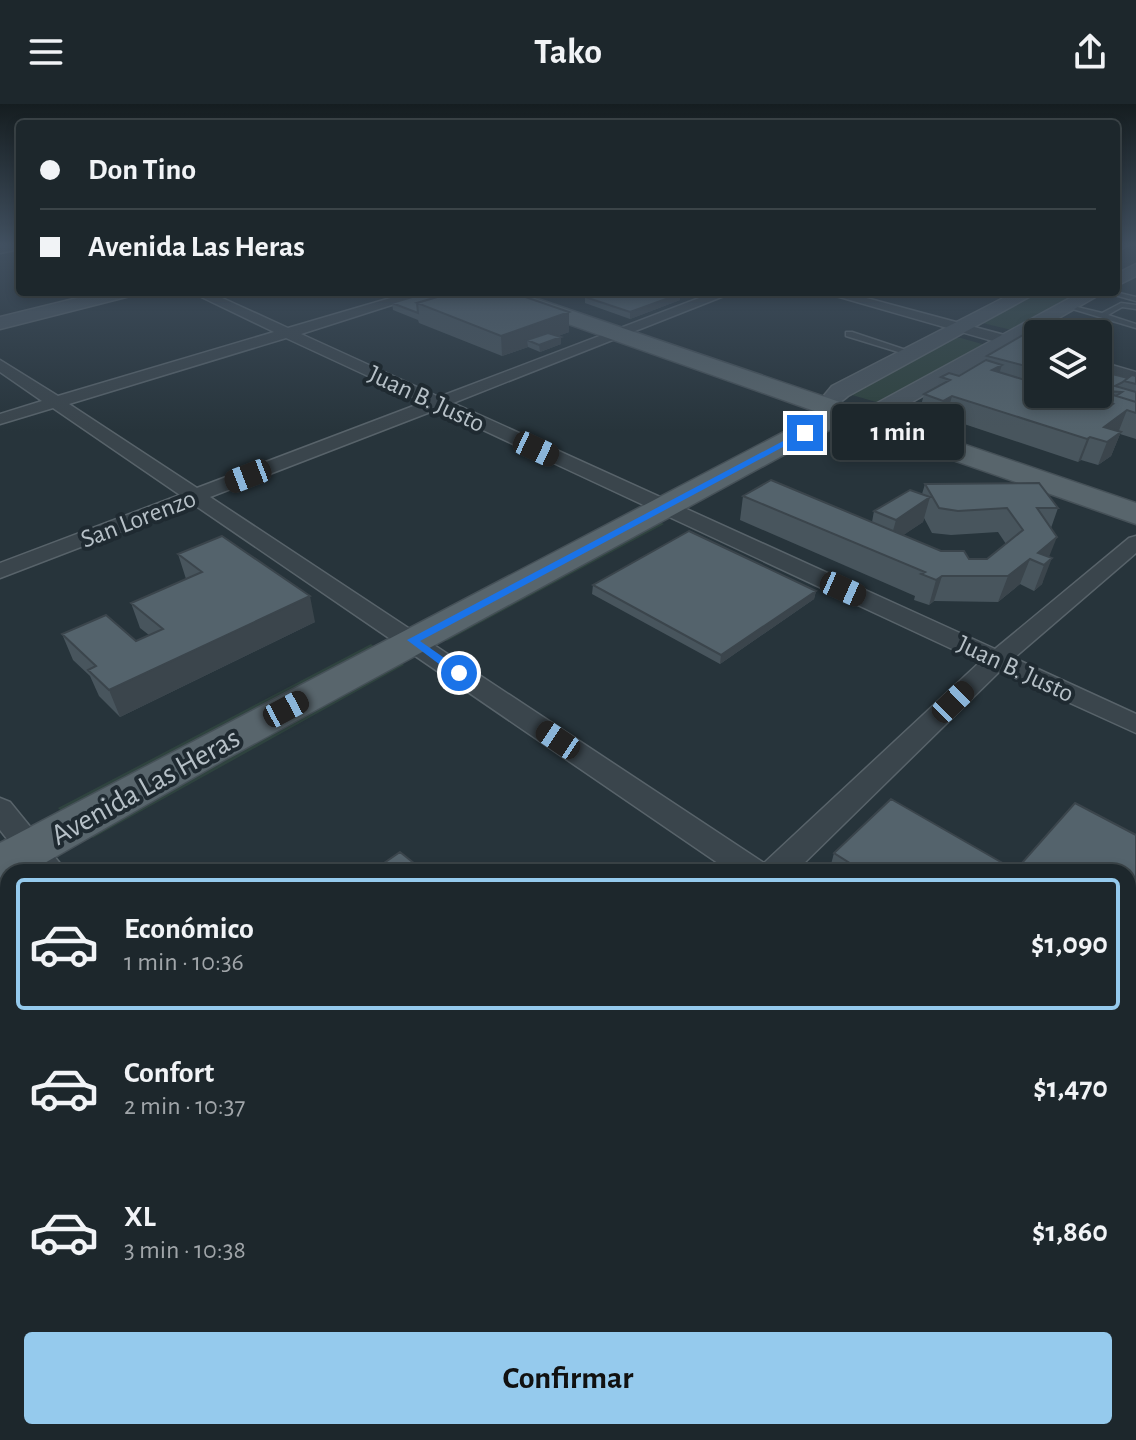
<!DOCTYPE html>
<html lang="es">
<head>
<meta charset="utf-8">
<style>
  body { margin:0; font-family:"Alegreya Sans",sans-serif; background:#2a3338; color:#f1f3f6; height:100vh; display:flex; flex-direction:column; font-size:30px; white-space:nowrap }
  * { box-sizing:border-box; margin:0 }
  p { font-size:26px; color:#a0a5a9 }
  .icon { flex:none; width:44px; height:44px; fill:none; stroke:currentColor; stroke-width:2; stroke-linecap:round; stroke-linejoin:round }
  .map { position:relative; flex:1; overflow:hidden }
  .drawer { position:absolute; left:0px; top:760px; width:1136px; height:576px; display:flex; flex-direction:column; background:#1d272c; border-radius:24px 24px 0 0; box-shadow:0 4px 12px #0003,0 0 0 2px #3b4448 }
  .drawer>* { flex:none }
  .guide { position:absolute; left:16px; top:16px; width:1104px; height:176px; border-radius:8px; box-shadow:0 4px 12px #0003,0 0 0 2px #3b4448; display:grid; align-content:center; height:176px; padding:0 24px; background:#1d272c }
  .fabs { position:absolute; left:1024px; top:216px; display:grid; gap:16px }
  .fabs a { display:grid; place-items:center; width:88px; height:88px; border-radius:8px; background:#1d272c; box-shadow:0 4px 12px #0003,0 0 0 2px #3b4448; font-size:40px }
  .end { position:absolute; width:36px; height:36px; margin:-18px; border:10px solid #1a73e8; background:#fff; box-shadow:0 0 0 4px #fff }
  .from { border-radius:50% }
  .bubble { position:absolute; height:56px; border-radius:8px; background:#1d272c; box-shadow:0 4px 12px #0003,0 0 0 2px #3b4448; font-size:26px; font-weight:700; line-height:56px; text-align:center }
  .car { position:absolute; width:24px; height:48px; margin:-24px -12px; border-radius:10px; box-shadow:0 0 6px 2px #0007; background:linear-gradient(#222 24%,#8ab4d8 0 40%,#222 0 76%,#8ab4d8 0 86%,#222 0) }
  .guide b { display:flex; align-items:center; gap:28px; height:76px; font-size:30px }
  .guide b+b { border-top:2px solid #3b4448 }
  .guide i { width:20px; height:20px; background:#f1f3f6 }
  ul { padding:14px 0 0; list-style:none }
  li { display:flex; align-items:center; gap:24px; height:132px; margin:0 16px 12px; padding:0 8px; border:4px solid transparent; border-radius:8px }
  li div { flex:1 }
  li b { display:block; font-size:30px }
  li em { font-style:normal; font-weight:700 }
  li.active { border-color:#95caed }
  li>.icon { width:72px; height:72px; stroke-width:1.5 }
  .button { display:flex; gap:16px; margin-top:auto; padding:16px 24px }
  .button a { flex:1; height:92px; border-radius:8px; background:#95caed; color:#111; font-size:32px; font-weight:700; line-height:92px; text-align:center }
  header { display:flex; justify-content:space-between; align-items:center; height:104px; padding:0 24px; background:#1d272c; font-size:36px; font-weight:700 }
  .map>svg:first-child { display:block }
</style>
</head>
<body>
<header><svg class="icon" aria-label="menu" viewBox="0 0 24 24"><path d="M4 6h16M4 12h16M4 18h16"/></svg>Tako<svg class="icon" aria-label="share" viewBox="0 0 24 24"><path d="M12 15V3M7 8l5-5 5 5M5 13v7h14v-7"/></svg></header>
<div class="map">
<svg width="1136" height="1336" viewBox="0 0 1136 1336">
  <rect width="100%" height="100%" fill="#27343b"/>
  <path fill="#2f433f" d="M1035,188h51l-70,39 -38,-9z
    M946,234h15l21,6 1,5 -93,53h-14l-24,-7 -3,-6z
    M651,414l13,6 -217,117 -12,-8z
    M371,540l10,8 -313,166 -10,-10z
    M394,553l10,8 -311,173 -9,-10z"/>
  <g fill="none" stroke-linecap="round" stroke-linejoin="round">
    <g stroke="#58636a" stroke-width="3">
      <path id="service" d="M1104,188h11l21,5v4z
        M1121,199l15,2v4l-14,-2 -14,8 28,9v4l-70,-21 3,-2 33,8z
        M846,228h6l63,21 -7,2 -62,-19z"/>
    </g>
    <g stroke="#58636a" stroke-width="3">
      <path id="minor" d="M20,140v5l-20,4v-8z
        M191,188h18l79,36 123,-36h21l-131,42 138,63 276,-105h19l-281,111 542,246 134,-111 7,-2v17l-122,105 122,56v19l-136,-62 -205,201h-64l-538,-368 -193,74v-15l180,-68 -127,-87 -53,16v-10l42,-13 -42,-29v-12l58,36 216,-64zM286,234l138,64 -227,86 -128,-84zM438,305l542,253 -216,201 -554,-366z
        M822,188h22l194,52v10z
        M1098,257l38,11v10l-38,-11z
        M0,694l10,4 57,70h-34l-33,-42z
        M1128,999l8,4v40l-8,-4z
        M140,1328h54l-3,8h-54z
        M477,1328h51l3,8h-51z"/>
    </g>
    <g stroke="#58636a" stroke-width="3">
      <path id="secondary" d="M1116,140h14l-14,8z
        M1136,160v12l-20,10v-12z
        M102,188h31l-3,4 -130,33v-12z
        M1015,188h23l-190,104c-8,7 -12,9 -23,7l-3,-5 10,-12z
        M1081,188h23l-218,125h-16l-4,-5 4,-5z"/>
    </g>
    <g stroke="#465158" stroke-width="3">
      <path id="primary" d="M485,188h32l619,211v21l-292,-102 -620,338 -195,112h-21v10l-8,3v-42l820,-430 -331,-117z"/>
    </g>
    <use href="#service" fill="#3a454c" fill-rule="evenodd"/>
    <use href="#minor" fill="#3a454c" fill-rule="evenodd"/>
    <use href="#secondary" fill="#49555e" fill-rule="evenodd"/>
    <use href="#primary" fill="#58656c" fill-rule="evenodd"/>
  </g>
  <path fill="#48555d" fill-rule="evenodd" d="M429,188l140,40 -11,4 3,1v7l-21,8 -12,-5 -26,9 -83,-33 -1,-3 -25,-10 -1,-7z
    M651,192l29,4 -50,19 -45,-16v-6z
    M1038,234v44l-2,1 2,11h60l14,-23 -1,3 25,10v55l-16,-5 -9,22 -13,9 -17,-5 -3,2 -132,-44 -9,5 -19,-6 6,-23 14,-8 3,-9 18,-1 27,-16 1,-4z
    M925,380l133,24 -7,20 -2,29 -7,27 -8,7 -14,-7 -22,18 -64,-1 -5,4 -15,-5 1,-4 -175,-76 3,-24 129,26 2,-11 48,-17zM924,414l8,15 19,2 47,-3 8,12 -19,15h-18l-28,-8 -38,-16 20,-13z
    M178,450l137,68 -195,95 -21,-21 -9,-20 -17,-16 -11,-26 74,7 13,-6 -9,-7 -9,-25 55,-24z
    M593,481l223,6 -2,8 -94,65 -128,-70z
    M1136,731v240l-8,-5v-198z
    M834,749l172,12 -3,7h-174z"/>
  <path fill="#3b454c" d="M680,190v6l-50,19v-7z
    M569,208v20l-32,12 -10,-4 1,7 -26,9 -1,-20z
    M561,233v7l-21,8 -1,-7z
    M1002,261l-7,21 -3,-16z
    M1038,261v17l-13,8 8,-22z
    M952,292l-6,22 -9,5 6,-22z
    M1127,306l-9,23 -14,-6z
    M1121,328l-10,24 -13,9 9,-23z
    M1090,333l-9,23 -3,2 9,-23z
    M930,393l-7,25 -34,23 7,-25z
    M1057,433l-10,25 -9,-9z
    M1052,454l-10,26 -8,7 10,-26z
    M1030,455l-10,25 -22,18 10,-26z
    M942,472l-8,25 -5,4 7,-25z
    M816,487l-2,8 -94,65 1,-9z
    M310,492l5,26 -195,95 -11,-27z"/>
  <path fill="#54636c" stroke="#3b454c" stroke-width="2" d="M429,188h25l-37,11 1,10 -26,-10z
    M454,188h57l58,20 -68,24 -84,-33z
    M600,188h39l12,4 11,-4h13l5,2 -50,18 -45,-15z
    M548,229l13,4 -22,8 -12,-5z
    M1023,231l15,3v27l-5,3 -46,-12z
    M986,256l16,5 -10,5 46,14v10h33l39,12 3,-2 -18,-5 9,-7 32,10v11l-9,-3 -23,17 17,5 -14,10 -17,-5 -3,2 -135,-43 -9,5 -19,-7 26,-14 -9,-3 8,-4 10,3z
    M1103,264l9,3 -4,2 20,5 -5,4 -8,4 21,6v10l-20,-6 6,-4 -17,-1 6,1 -2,2 -5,-2 -8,6 -20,-4h22v-25z
    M1132,271l4,1v8l-12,-3z
    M771,376l170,71h23l5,8h18l36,-29 -16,-22 -49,3 -19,-3 -14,-24 114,-1 19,25h-21l20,29 -19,16 14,5 -8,7 -14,-6 -22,17h-66l-6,4 -15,-6 4,-2 -182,-76z
    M910,386l20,7 -34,23 -22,-9z
    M689,427l127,60 -95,64 -128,-70z
    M222,432l88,60 -201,94 -21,-20 8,-4 -34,-32 44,-19 30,26 27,-12 -32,-26 71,-31 -24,-18z
    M891,695l115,66 -6,7h-136l-30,-19z
    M1075,699l61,32v190l-8,-5v-148h-114z
    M400,748l25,20h-54z"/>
  <linearGradient id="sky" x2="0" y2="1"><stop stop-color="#151d20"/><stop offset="0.43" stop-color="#415060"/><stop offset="1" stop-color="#415060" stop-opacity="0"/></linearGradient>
  <rect width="1136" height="327" fill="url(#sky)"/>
  <path fill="#1a73e8" d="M802,327l7,2 -389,208 43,30v5h-8l-48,-36z"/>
  <g text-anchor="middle" stroke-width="8" stroke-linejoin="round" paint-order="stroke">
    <g font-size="26" fill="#b6c0c7" stroke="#1f2a31">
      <text transform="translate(427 294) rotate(25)" y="9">Juan B. Justo</text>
      <text transform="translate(138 414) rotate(-21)" y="9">San Lorenzo</text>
      <text transform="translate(1016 564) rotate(25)" y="9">Juan B. Justo</text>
    </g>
    <g font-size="30" fill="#b6c0c7" stroke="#1f2a31">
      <text transform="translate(145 682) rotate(-29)" y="10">Avenida Las Heras</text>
    </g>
  </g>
</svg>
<div class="fabs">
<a><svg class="icon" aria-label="layers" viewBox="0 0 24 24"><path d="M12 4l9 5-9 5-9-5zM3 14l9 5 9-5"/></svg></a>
</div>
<i class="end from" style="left:459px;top:569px"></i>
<i class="end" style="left:805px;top:329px"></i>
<div class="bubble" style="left:832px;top:300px;width:132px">1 min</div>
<i class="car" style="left:536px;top:345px;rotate:115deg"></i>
<i class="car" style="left:248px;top:372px;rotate:249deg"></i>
<i class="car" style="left:843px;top:485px;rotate:114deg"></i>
<i class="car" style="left:953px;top:598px;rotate:46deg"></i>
<i class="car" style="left:286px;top:605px;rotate:62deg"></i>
<i class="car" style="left:558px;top:636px;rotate:304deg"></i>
<div class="guide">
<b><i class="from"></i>Don Tino</b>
<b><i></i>Avenida Las Heras</b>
</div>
<section class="drawer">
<ul>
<li class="active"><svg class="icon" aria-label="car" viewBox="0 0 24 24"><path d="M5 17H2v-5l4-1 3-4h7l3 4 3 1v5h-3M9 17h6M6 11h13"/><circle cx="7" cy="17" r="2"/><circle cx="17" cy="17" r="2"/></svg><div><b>Económico</b><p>1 min · 10:36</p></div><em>$1,090</em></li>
<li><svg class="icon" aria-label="car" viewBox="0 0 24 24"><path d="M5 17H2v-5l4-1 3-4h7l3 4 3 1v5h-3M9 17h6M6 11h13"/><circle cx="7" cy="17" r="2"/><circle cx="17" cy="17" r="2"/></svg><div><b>Confort</b><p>2 min · 10:37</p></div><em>$1,470</em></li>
<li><svg class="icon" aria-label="car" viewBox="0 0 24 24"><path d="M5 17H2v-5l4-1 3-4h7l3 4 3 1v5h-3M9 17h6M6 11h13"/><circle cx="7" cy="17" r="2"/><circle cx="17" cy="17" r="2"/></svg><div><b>XL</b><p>3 min · 10:38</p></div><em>$1,860</em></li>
</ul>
<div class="button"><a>Confirmar</a></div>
</section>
</div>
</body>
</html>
